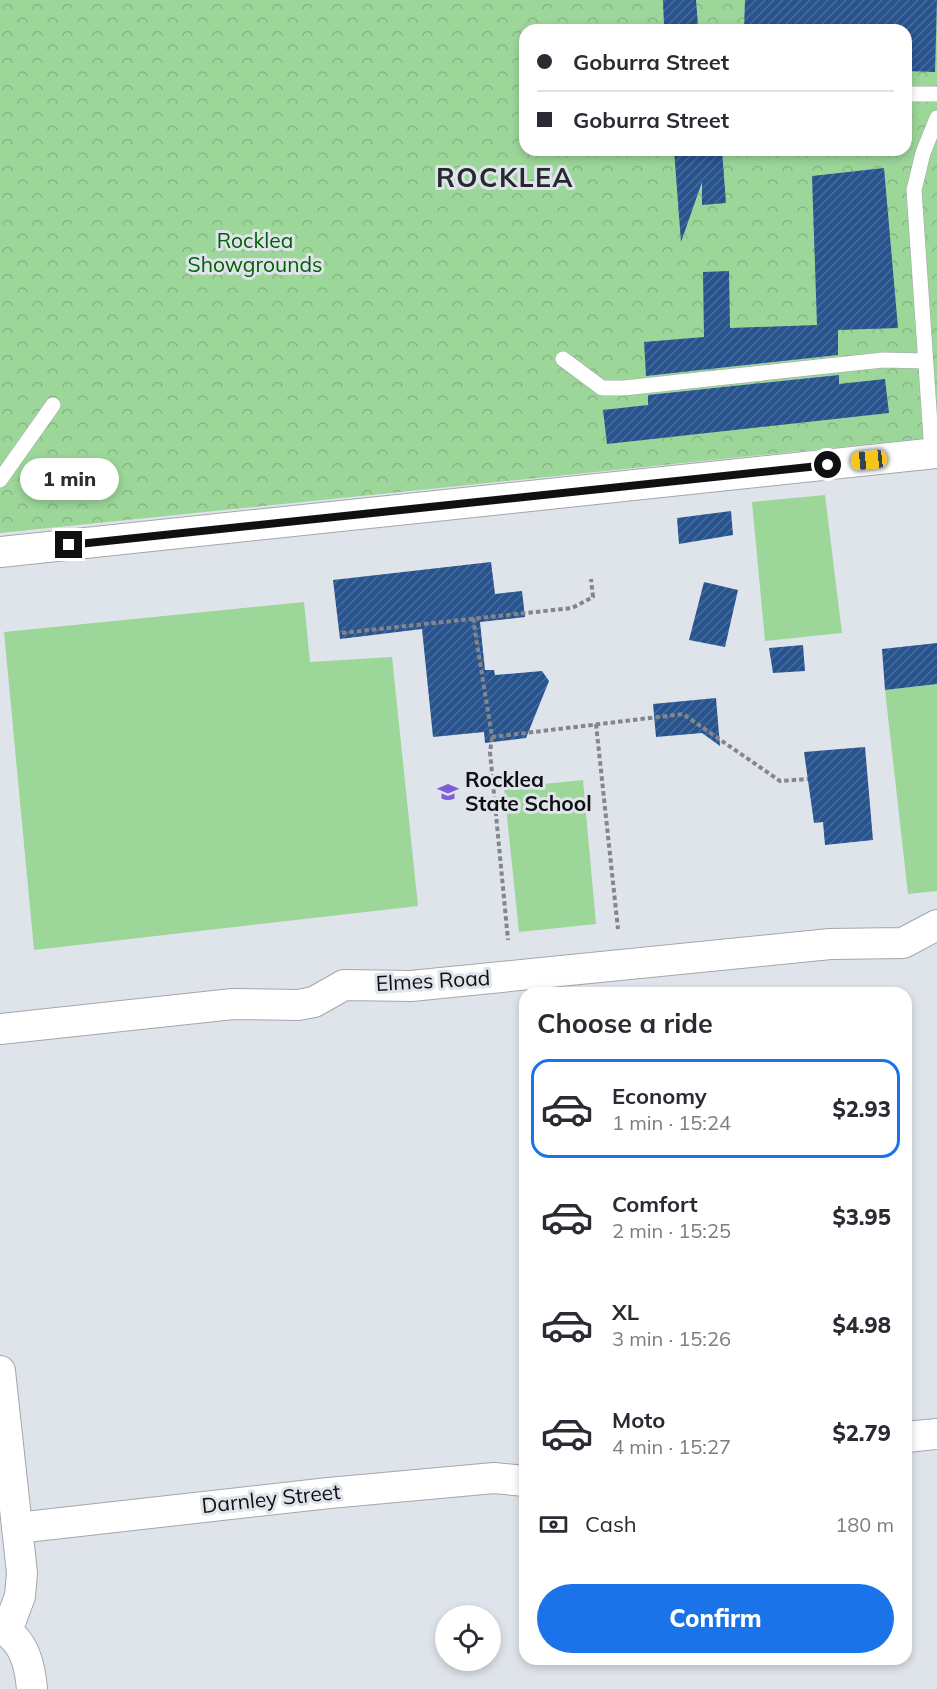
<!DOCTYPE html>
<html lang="en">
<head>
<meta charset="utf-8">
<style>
  body { margin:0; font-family:Mulish,sans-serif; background:#f2f2f3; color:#2b2b33; height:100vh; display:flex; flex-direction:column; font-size:22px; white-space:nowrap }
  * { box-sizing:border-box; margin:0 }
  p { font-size:20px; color:#7c7c81 }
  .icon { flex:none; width:33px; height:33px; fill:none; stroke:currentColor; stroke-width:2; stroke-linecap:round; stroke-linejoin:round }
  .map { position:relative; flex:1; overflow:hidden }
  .sheet { position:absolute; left:519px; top:987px; width:393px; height:678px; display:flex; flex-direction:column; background:#fff; border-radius:18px; box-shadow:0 3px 9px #0003 }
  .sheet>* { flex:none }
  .top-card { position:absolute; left:519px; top:24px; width:393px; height:132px; border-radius:18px; box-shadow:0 3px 9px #0003; display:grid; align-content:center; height:132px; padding:0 18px; background:#fff }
  .fabs { position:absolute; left:435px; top:1605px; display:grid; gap:12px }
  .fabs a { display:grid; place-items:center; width:66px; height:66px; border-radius:50%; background:#fff; box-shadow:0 3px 9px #0003; font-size:30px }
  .end { position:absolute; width:27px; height:27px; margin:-14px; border:8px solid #0e1012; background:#fff; box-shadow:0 0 0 3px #fff }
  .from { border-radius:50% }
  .bubble { position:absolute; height:42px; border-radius:21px; background:#fff; box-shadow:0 3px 9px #0003; font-size:20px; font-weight:800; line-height:42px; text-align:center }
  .car { position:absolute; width:18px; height:36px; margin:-18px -9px; border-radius:8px; box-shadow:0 0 4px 2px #0007; background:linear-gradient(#f5c518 24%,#345 0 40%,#f5c518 0 76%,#345 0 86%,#f5c518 0) }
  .top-card b { display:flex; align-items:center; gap:21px; height:57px; font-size:22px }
  .top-card b+b { border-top:2px solid #e1e1e2 }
  .top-card i { width:15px; height:15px; background:#2b2b33 }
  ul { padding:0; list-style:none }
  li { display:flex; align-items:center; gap:18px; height:99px; margin:0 12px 9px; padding:0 6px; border:3px solid transparent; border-radius:18px }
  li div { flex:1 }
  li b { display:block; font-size:22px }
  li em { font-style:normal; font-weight:800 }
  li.active { border-color:#1a73e8 }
  li>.icon { width:54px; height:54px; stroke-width:1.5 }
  h2 { padding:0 18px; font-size:27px; line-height:72px }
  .pay { display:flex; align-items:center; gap:15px; height:66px; padding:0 18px; font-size:22px }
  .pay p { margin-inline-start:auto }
  .button { display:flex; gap:12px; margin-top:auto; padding:12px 18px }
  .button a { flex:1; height:69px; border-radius:36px; background:#1a73e8; color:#fff; font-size:24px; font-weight:800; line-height:69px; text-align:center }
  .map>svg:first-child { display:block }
</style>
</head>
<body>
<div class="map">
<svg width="937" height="1689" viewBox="0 0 937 1689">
  <defs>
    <pattern id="forest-crowns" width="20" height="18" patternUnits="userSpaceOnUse" patternTransform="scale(1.5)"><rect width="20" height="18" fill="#9dd699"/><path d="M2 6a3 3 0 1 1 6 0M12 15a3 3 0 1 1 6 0" fill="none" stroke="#86b783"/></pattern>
    <pattern id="building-hatch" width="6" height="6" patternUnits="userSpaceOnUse" patternTransform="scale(1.5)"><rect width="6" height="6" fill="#27538f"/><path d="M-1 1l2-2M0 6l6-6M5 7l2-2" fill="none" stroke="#4b6c99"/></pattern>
  </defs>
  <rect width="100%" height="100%" fill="#dfe4ea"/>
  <path fill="#9dd699" d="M825,495l17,138 -77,8 -13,-139z
    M304,602l6,60 82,-5 26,249 -384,44 -30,-318z
    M937,684v207l-29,3 -23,-204z
    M583,780l13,144 -77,8 -15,-144z"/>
  <path fill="url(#forest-crowns)" fill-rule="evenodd" d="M0,0h937v437l-937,96zM525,30h381v120h-381z"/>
  <path fill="url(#building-hatch)" d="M663,0h33l2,25 -34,1z
    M745,0h192l-2,72 -29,-1v-41h-162z
    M674,150h48l4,53 -24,2v-23l-21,60z
    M884,168l14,160 -60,2v25l-192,21 -2,-34 60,-5 -1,-65 26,-1 1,57 87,-3 -5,-149z
    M839,375v9l46,-5 4,34 -282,31 -4,-34 45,-5v-10z
    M731,511l2,24 -54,9 -2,-26z
    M491,562l4,32 27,-3 3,26 -45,5 5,48h9l1,5 47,-4 7,10 -23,57 -41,5 -1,-11 -51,5 -11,-108 -82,10 -7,-59z
    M704,582l34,8 -13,57 -36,-7z
    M937,643v41l-52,6 -3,-41z
    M803,645l2,26 -32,2 -4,-25z
    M716,698l4,48 -18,-13 -46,4 -3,-33z
    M865,747l8,93 -48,5 -2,-23 -9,1 -10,-71z"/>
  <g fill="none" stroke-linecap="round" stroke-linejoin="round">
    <g stroke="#a3a7ad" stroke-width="16">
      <path id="service" d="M906,94h31
        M563,359l39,29h22l259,-28 42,1
        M932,453l-18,-263 9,-37 14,-35
        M0,480l53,-75"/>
    </g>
    <g stroke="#a3a7ad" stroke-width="32">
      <path id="minor" d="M0,552l937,-99
        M0,1029l233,-25 65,1 16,-3 30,-17 67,1 419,-42 73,-1 34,-18
        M0,1371l22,202 -2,23 -13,35
        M906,1437l31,-3
        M17,1528l312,-35 165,-15 31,3
        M0,1628c24,11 30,37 32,61"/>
    </g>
    <path stroke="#83878b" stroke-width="4" stroke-dasharray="4.5 3" stroke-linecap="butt" d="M473,618l19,119 191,-23 97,67 28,-2
      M342,633l230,-25 21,-11 -2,-18
      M596,724l22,205
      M492,737l-2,15 18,188"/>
    <use href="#service" stroke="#fff" stroke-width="15"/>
    <use href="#minor" stroke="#fff" stroke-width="30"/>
  </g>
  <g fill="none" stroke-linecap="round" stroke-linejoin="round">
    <path stroke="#0e1012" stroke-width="8" d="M69,545l759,-80"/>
  </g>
  <defs>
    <g id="school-bare" transform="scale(1.62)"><path d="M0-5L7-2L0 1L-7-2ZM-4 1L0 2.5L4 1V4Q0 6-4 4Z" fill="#7e5dd7" stroke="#dfe4ea" stroke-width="2.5" paint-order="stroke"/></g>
  </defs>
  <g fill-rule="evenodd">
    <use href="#school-bare" x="448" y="792"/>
  </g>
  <g text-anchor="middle" stroke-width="6" stroke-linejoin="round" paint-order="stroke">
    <g font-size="21" fill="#015e05" stroke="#dfe4ea">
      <text x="255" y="248">Rocklea<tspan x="255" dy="24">Showgrounds</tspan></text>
    </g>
    <g font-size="21" font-weight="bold" fill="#0e1012" stroke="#dfe4ea" text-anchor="start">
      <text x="465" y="787">Rocklea<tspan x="465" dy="24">State School</tspan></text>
    </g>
    <g font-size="21" fill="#0e1012" stroke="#dfe4ea">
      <text transform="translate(433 981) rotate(-3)" y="7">Elmes Road</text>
      <text transform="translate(271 1499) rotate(-6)" y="7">Darnley Street</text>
    </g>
    <g font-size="27" font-weight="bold" letter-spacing="1.5" fill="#26292e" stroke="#dfe4ea">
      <text x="505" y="187">ROCKLEA</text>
    </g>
  </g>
</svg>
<div class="fabs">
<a><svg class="icon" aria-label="locate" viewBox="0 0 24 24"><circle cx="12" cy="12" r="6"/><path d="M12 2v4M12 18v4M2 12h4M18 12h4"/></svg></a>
</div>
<i class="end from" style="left:828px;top:465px"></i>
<i class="end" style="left:69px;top:545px"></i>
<div class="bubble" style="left:20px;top:458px;width:99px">1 min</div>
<i class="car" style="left:869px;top:460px;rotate:264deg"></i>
<div class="top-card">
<b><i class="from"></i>Goburra Street</b>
<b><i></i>Goburra Street</b>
</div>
<section class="sheet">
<h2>Choose a ride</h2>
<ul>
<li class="active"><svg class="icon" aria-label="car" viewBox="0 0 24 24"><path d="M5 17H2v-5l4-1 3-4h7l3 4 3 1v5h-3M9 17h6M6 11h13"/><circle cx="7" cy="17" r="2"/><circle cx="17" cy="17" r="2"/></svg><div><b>Economy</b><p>1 min · 15:24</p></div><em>$2.93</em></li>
<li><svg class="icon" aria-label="car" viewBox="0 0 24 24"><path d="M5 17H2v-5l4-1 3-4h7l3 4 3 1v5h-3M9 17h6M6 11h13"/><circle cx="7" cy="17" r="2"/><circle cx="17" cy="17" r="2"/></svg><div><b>Comfort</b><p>2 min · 15:25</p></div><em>$3.95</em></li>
<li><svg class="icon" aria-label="car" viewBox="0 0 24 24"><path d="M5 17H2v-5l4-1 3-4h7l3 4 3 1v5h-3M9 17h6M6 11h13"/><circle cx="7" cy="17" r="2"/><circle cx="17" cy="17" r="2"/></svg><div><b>XL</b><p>3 min · 15:26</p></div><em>$4.98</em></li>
<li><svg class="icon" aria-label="car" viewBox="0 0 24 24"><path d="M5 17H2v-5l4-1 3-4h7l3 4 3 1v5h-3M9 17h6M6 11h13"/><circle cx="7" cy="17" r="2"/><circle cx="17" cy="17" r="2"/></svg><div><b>Moto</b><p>4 min · 15:27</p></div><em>$2.79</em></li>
</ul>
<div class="pay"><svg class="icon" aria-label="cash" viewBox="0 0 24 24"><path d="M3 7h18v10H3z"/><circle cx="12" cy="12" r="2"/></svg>Cash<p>180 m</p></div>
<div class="button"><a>Confirm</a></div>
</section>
</div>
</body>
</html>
